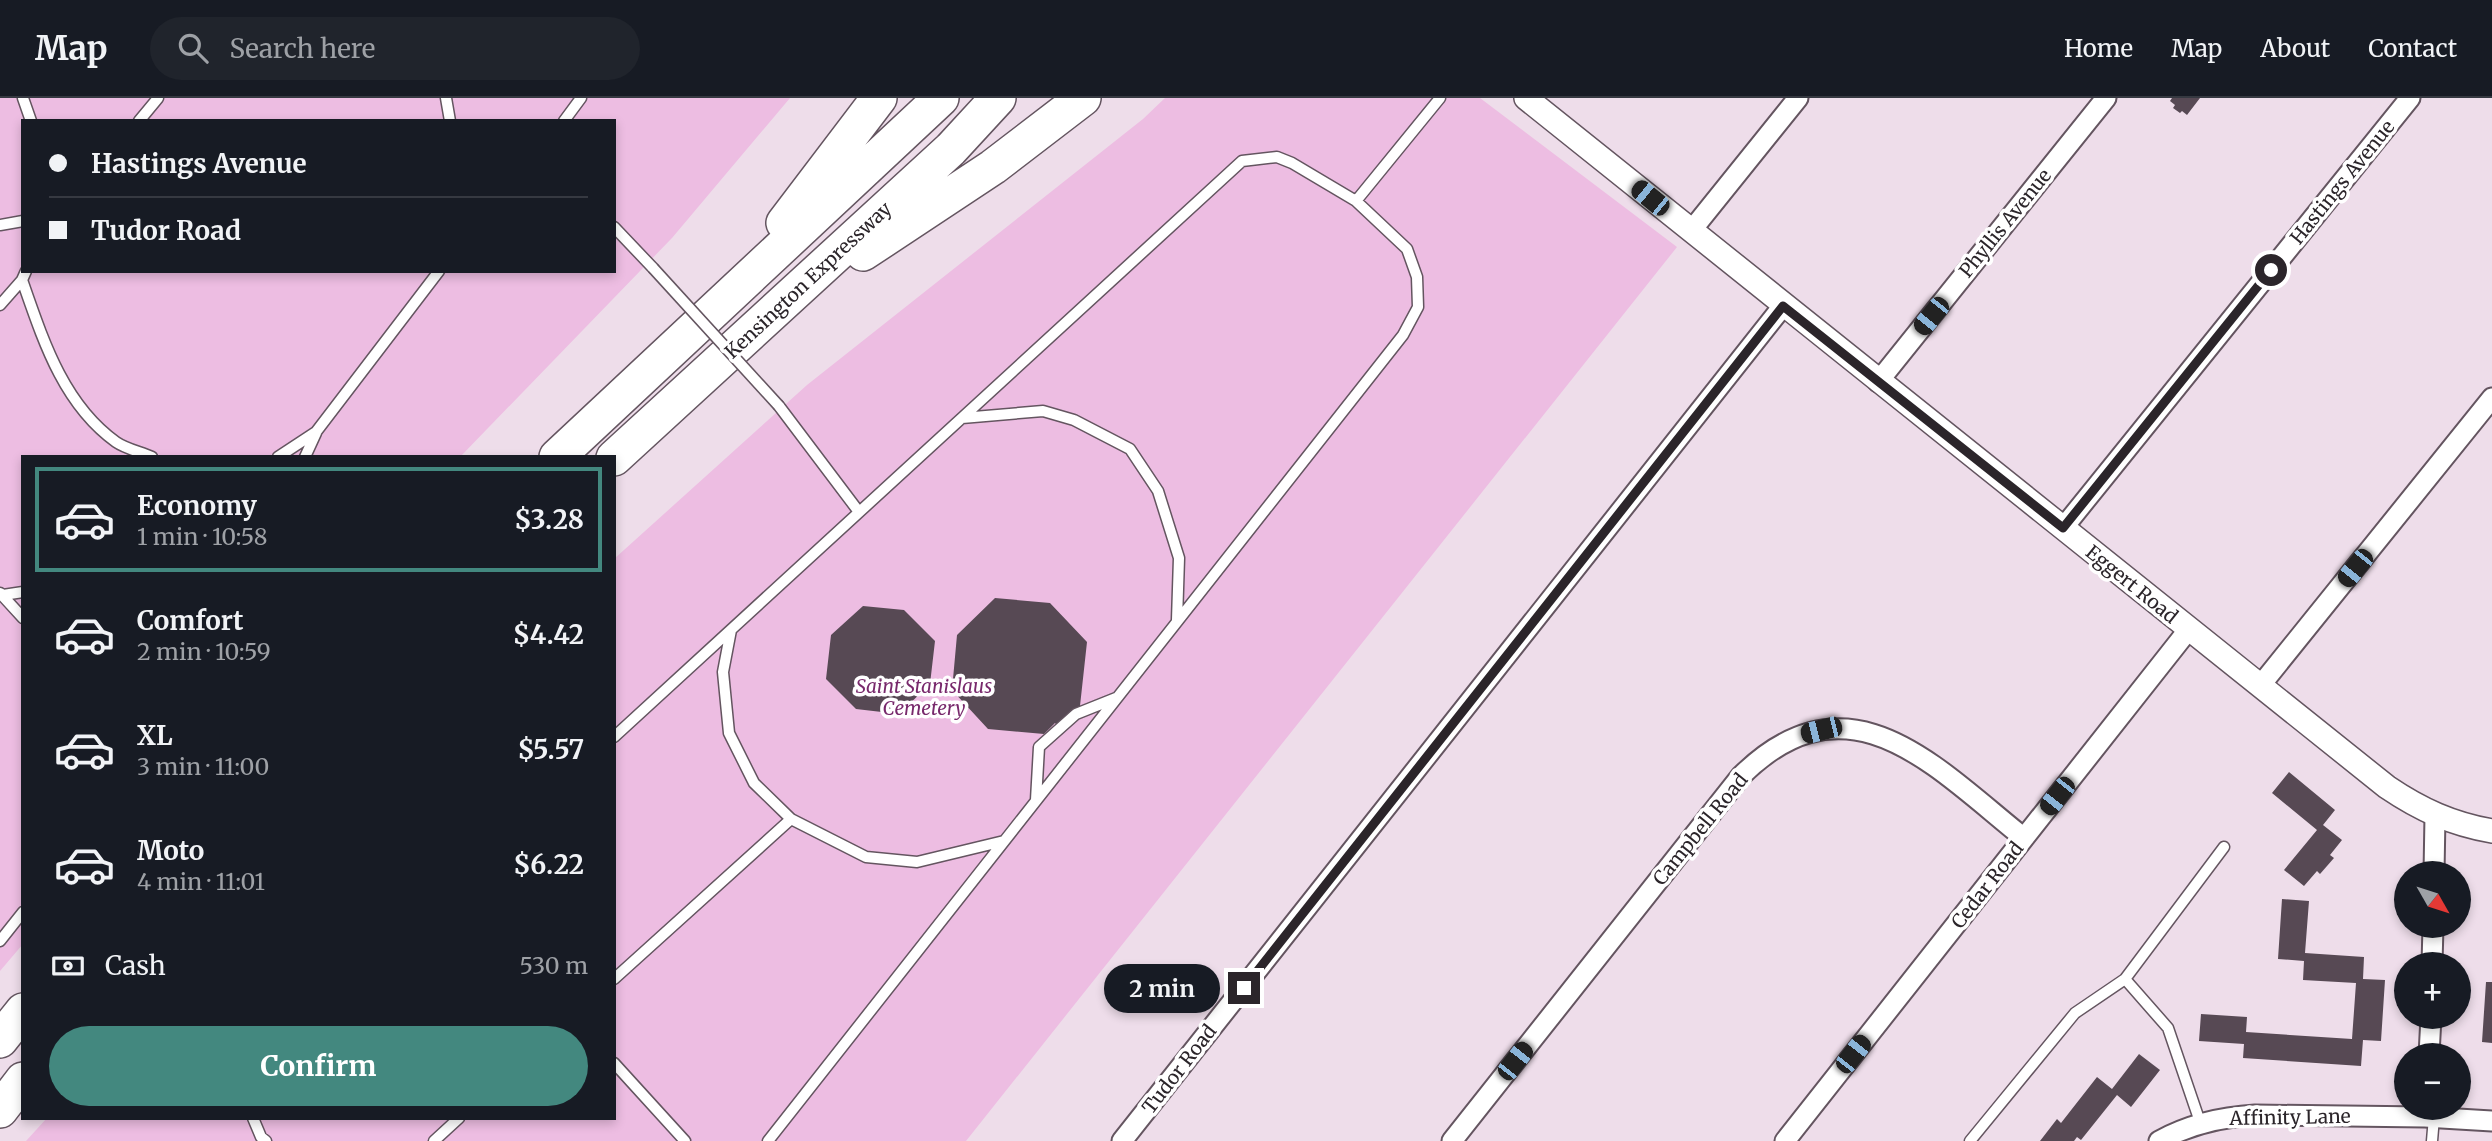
<!DOCTYPE html>
<html lang="en">
<head>
<meta charset="utf-8">
<style>
  body { margin:0; font-family:Merriweather,serif; background:#20242c; color:#f1f3f6; height:100vh; display:flex; flex-direction:column; font-size:26px; white-space:nowrap }
  * { box-sizing:border-box; margin:0 }
  p { font-size:23px; color:#9ea1a6 }
  .icon { flex:none; width:38px; height:38px; fill:none; stroke:currentColor; stroke-width:2; stroke-linecap:round; stroke-linejoin:round }
  .map { position:relative; flex:1; overflow:hidden }
  .sheet { position:absolute; left:21px; top:357px; width:595px; height:665px; display:flex; flex-direction:column; background:#171b24; border-radius:0px; box-shadow:0 4px 10px #0003 }
  .sheet>* { flex:none }
  .guide { position:absolute; left:21px; top:21px; width:595px; height:154px; border-radius:0px; box-shadow:0 4px 10px #0003; display:grid; align-content:center; height:154px; padding:0 28px; background:#171b24 }
  .needle { width:46px; rotate:129deg }
  .tools { position:absolute; left:2394px; top:763px; display:grid; gap:14px }
  .tools a { display:grid; place-items:center; width:77px; height:77px; border-radius:50%; background:#171b24; box-shadow:0 4px 10px #0003; font-size:35px }
  .end { position:absolute; width:32px; height:32px; margin:-16px; border:9px solid #2b252a; background:#fff; box-shadow:0 0 0 4px #fff }
  .from { border-radius:50% }
  .bubble { position:absolute; height:49px; border-radius:24px; background:#171b24; box-shadow:0 4px 10px #0003; font-size:23px; font-weight:700; line-height:49px; text-align:center }
  .car { position:absolute; width:21px; height:42px; margin:-21px -10px; border-radius:9px; box-shadow:0 0 5px 2px #0007; background:linear-gradient(#222 24%,#8ab4d8 0 40%,#222 0 76%,#8ab4d8 0 86%,#222 0) }
  .guide b { display:flex; align-items:center; gap:24px; height:66px; font-size:26px }
  .guide b+b { border-top:2px solid #363941 }
  .guide i { width:18px; height:18px; background:#f1f3f6 }
  ul { padding:12px 0 0; list-style:none }
  li { display:flex; align-items:center; gap:21px; height:105px; margin:0 14px 10px; padding:0 14px; border:4px solid transparent; border-radius:0px }
  li div { flex:1 }
  li b { display:block; font-size:26px }
  li em { font-style:normal; font-weight:700 }
  li.selected { border-color:#43887f }
  li>.icon { width:63px; height:63px; stroke-width:1.5 }
  .pay { display:flex; align-items:center; gap:18px; height:77px; padding:0 28px; font-size:26px }
  .pay p { margin-inline-start:auto }
  .action { display:flex; gap:14px; margin-top:auto; padding:14px 28px }
  .action a { flex:1; height:80px; border-radius:42px; background:#43887f; color:#fff; font-size:28px; font-weight:700; line-height:80px; text-align:center }
  header { display:flex; align-items:center; gap:42px; box-sizing:border-box; height:98px; padding:0 35px; background:#171b24; border-bottom:2px solid #363941 }
  header strong { font-size:33px }
  nav { display:flex; gap:38px; margin-inline-start:auto; font-size:24px }
  .search { width:490px; height:63px; background:#20242c; display:flex; align-items:center; gap:18px; box-sizing:border-box; padding:0 24px; border-radius:38px; color:#9ea1a6; font-size:26px }
  .map>svg:first-child { display:block }
</style>
</head>
<body>
<header>
<strong>Map</strong>
<div class="search"><svg class="icon" aria-label="search" viewBox="0 0 24 24"><circle cx="10" cy="10" r="6"/><path d="M15 15l6 6"/></svg>Search here</div>
<nav><a>Home</a><a>Map</a><a>About</a><a>Contact</a></nav>
</header>
<div class="map">
<svg width="2492" height="1043" viewBox="0 0 2492 1043">
  <rect width="100%" height="100%" fill="#eeddea"/>
  <path fill="#edbde2" fill-rule="evenodd" d="M0,0h790l-118,140 -212,219h-437v487l-23,27zM23,23h591v150h-591z
    M1165,0h315l197,149 -711,894h-940l21,-23h567v-559l193,-174 336,-266z"/>
  <path fill="#574954" d="M2172,0h28l-13,17 -5,-4 -2,2 -7,-5 2,-3 -5,-4z
    M995,500l55,5 37,39 -8,73 -17,16 -7,-8 -11,11 -56,-5 -36,-39 5,-55z
    M863,508l41,4 31,31 -5,43 -31,30 -43,-5 -30,-30 5,-44z
    M2289,674l46,38 -12,15 19,15 -12,15 4,3 -14,16 -3,-3 -13,15 -20,-16 33,-40 -45,-37z
    M2282,801l27,2 -4,52 59,4 -1,22 22,1 -4,61 -18,-1 -2,26 -118,-8 1,-14 -45,-3 2,-27 46,3 -1,15 106,7 4,-56 -53,-3 1,-19 -26,-2z
    M2486,884h6v61l-10,-1z
    M2139,956l21,16 -29,37 -14,-12 -36,45 -4,-3 -3,4h-34l17,-22 4,4 36,-46 15,12z"/>
  <g fill="none" stroke-linecap="round" stroke-linejoin="round">
    <g stroke="#645560" stroke-width="13">
      <path id="service" d="M23,0l8,23
        M446,0l4,23
        M139,23l19,-23
        M564,23l17,-23
        M1356,103l84,-103
        M0,127l23,-4
        M614,129l39,41
        M26,173l-4,9c21,60 41,124 94,162 10,7 25,10 36,15
        M0,207l22,-25
        M779,308l80,106
        M962,320l81,-7 31,9 56,29 28,42 21,67 -2,62
        M278,359l38,-25 123,-161
        M305,359l11,-24
        M0,495l23,25
        M3,497l20,-3
        M731,532l-8,42 6,61 25,50 37,36 75,38 51,5 87,-21
        M614,639l628,-576 35,-4 15,6 64,38 51,48 10,28 1,30 -15,28 -635,806
        M1036,702l3,-53 37,-33 40,-16
        M0,843l23,-29
        M614,881l177,-160
        M614,965l71,78
        M253,1020l8,19 5,4
        M2200,1024l-32,-94 -43,-49 99,-132
        M434,1043l25,-23
        M1970,1043l105,-128 50,-34
        M2432,1043l2,-24"/>
    </g>
    <g stroke="#645560" stroke-width="23">
      <path id="minor" d="M1691,133l107,-133
        M1878,284l228,-284
        M2063,430l347,-430
        M2260,588l232,-288
        M2434,775l1,-57
        M2432,866l1,-38
        M2429,957l2,-38
        M1122,1043l661,-835
        M1452,1043l289,-365c108,-107 194,-9 283,62
        M1785,1043l404,-512
        M2159,1043c31,-17 61,-24 96,-26l170,2 67,4"/>
    </g>
    <g stroke="#645560" stroke-width="26">
      <path id="tertiary" d="M1526,0l861,689c34,23 65,37 105,44"/>
    </g>
    <g stroke="#645560" stroke-width="38">
      <path id="motorway" d="M784,125l95,-125
        M863,155l130,-86 90,-69
        M557,359l384,-359
        M614,360l337,-309 47,-51
        M0,942l23,-29
        M0,1012l23,-30"/>
    </g>
    <use href="#service" stroke="#fff" stroke-width="10"/>
    <use href="#minor" stroke="#fff" stroke-width="19"/>
    <use href="#tertiary" stroke="#fff" stroke-width="23"/>
    <use href="#motorway" stroke="#fff" stroke-width="35"/>
    <g stroke="#645560" stroke-width="13" stroke-linecap="butt">
      <path id="service-bridge" d="M653,170l126,138"/>
    </g>
    <use href="#service-bridge" stroke="#fff" stroke-width="10"/>
  </g>
  <g fill="none" stroke-linecap="round" stroke-linejoin="round">
    <path stroke="#2b252a" stroke-width="9" d="M1244,890l539,-682 280,222 208,-258"/>
  </g>
  <g text-anchor="middle" stroke-width="7" stroke-linejoin="round" paint-order="stroke">
    <g font-size="19" fill="#2b252a" stroke="#fff">
      <text transform="translate(2342 84) rotate(-51)" y="7">Hastings Avenue</text>
      <text transform="translate(2005 125) rotate(-51)" y="7">Phyllis Avenue</text>
      <text transform="translate(808 182) rotate(-43)" y="7">Kensington Expressway</text>
      <text transform="translate(2132 486) rotate(39)" y="7">Eggert Road</text>
      <text transform="translate(1700 731) rotate(-51)" y="7">Campbell Road</text>
      <text transform="translate(1987 787) rotate(-52)" y="7">Cedar Road</text>
      <text transform="translate(1179 971) rotate(-52)" y="7">Tudor Road</text>
      <text transform="translate(2290 1019) rotate(-1)" y="7">Affinity Lane</text>
    </g>
    <g font-size="19" font-style="italic" fill="#78296c" stroke="#fff">
      <text x="924" y="595">Saint Stanislaus<tspan x="924" dy="22">Cemetery</tspan></text>
    </g>
  </g>
</svg>
<div class="tools">
<a><svg class="needle" viewBox="-14 -14 28 28"><path d="M0-13l5 13h-10z" fill="#e53935"/><path d="M0 13l5-13h-10z" fill="#9ea1a6"/></svg></a>
<a>+</a>
<a>−</a>
</div>
<i class="end from" style="left:2271px;top:172px"></i>
<i class="end" style="left:1244px;top:890px"></i>
<div class="bubble" style="left:1104px;top:866px;width:116px">2 min</div>
<i class="car" style="left:1650px;top:100px;rotate:309deg"></i>
<i class="car" style="left:1931px;top:218px;rotate:219deg"></i>
<i class="car" style="left:2355px;top:470px;rotate:219deg"></i>
<i class="car" style="left:1821px;top:632px;rotate:256deg"></i>
<i class="car" style="left:2057px;top:698px;rotate:218deg"></i>
<i class="car" style="left:1853px;top:956px;rotate:38deg"></i>
<i class="car" style="left:1515px;top:963px;rotate:38deg"></i>
<div class="guide">
<b><i class="from"></i>Hastings Avenue</b>
<b><i></i>Tudor Road</b>
</div>
<section class="sheet">
<ul>
<li class="selected"><svg class="icon" aria-label="car" viewBox="0 0 24 24"><path d="M5 17H2v-5l4-1 3-4h7l3 4 3 1v5h-3M9 17h6M6 11h13"/><circle cx="7" cy="17" r="2"/><circle cx="17" cy="17" r="2"/></svg><div><b>Economy</b><p>1 min · 10:58</p></div><em>$3.28</em></li>
<li><svg class="icon" aria-label="car" viewBox="0 0 24 24"><path d="M5 17H2v-5l4-1 3-4h7l3 4 3 1v5h-3M9 17h6M6 11h13"/><circle cx="7" cy="17" r="2"/><circle cx="17" cy="17" r="2"/></svg><div><b>Comfort</b><p>2 min · 10:59</p></div><em>$4.42</em></li>
<li><svg class="icon" aria-label="car" viewBox="0 0 24 24"><path d="M5 17H2v-5l4-1 3-4h7l3 4 3 1v5h-3M9 17h6M6 11h13"/><circle cx="7" cy="17" r="2"/><circle cx="17" cy="17" r="2"/></svg><div><b>XL</b><p>3 min · 11:00</p></div><em>$5.57</em></li>
<li><svg class="icon" aria-label="car" viewBox="0 0 24 24"><path d="M5 17H2v-5l4-1 3-4h7l3 4 3 1v5h-3M9 17h6M6 11h13"/><circle cx="7" cy="17" r="2"/><circle cx="17" cy="17" r="2"/></svg><div><b>Moto</b><p>4 min · 11:01</p></div><em>$6.22</em></li>
</ul>
<div class="pay"><svg class="icon" aria-label="cash" viewBox="0 0 24 24"><path d="M3 7h18v10H3z"/><circle cx="12" cy="12" r="2"/></svg>Cash<p>530 m</p></div>
<div class="action"><a>Confirm</a></div>
</section>
</div>
</body>
</html>
